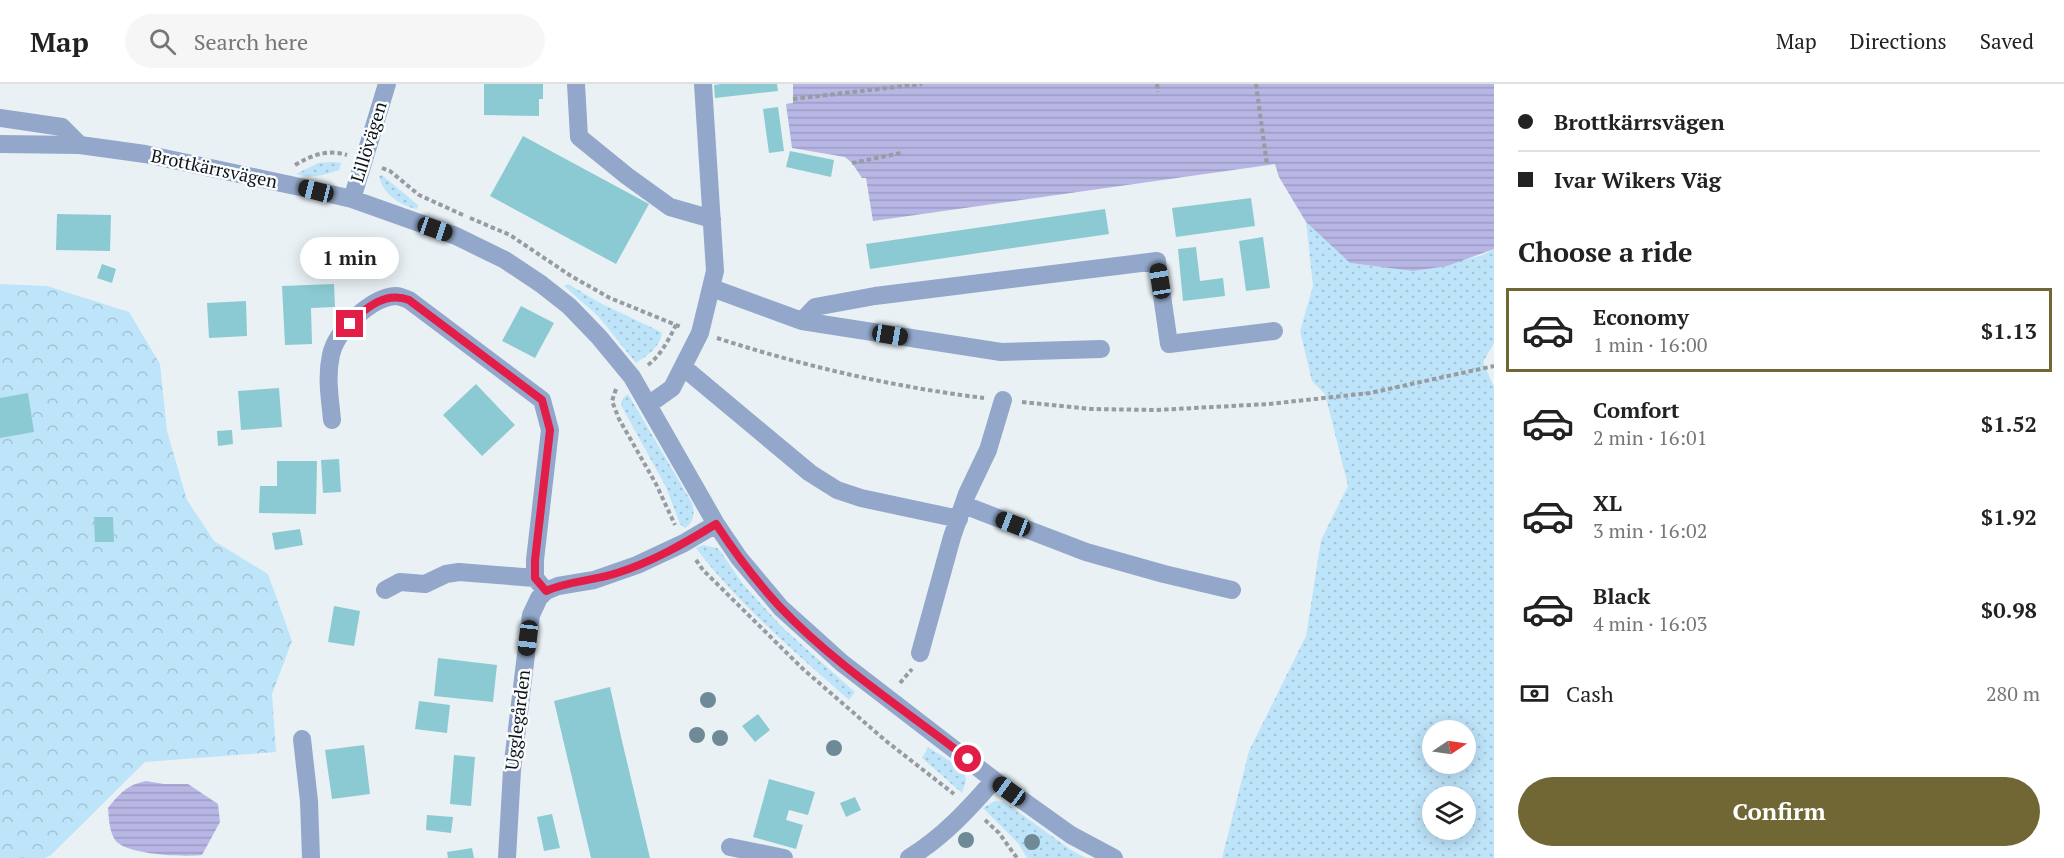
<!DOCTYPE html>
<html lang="en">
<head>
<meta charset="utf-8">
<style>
  body { margin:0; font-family:"PT Serif",serif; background:#f6f6f6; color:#222; height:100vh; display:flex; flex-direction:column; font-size:22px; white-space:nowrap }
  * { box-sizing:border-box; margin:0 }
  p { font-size:20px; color:#767676 }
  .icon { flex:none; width:33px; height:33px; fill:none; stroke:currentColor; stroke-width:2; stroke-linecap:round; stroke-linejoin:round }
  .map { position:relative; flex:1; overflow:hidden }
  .drawer { display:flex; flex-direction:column; background:#fff; width:570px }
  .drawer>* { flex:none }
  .hud { display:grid; align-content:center; height:132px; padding:0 24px; background:#fff }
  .needle { width:39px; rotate:77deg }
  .tools { position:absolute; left:1422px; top:636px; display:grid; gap:12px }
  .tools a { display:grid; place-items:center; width:54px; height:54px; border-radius:50%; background:#fff; box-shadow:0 3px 15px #0003; font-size:30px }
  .end { position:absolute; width:27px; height:27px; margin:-14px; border:8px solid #e11d48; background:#fff; box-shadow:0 0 0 3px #fff }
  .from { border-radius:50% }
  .bubble { position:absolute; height:42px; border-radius:21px; background:#fff; box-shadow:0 3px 15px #0003; font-size:20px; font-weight:700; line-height:42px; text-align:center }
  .car { position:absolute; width:18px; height:36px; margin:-18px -9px; border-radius:8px; box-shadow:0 0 4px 2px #0007; background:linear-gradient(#222 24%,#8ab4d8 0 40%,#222 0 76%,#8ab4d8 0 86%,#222 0) }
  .hud b { display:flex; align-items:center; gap:21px; height:57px; font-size:22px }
  .hud b+b { border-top:2px solid #e0e0e0 }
  .hud i { width:15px; height:15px; background:#222 }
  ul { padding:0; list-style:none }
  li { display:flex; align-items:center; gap:18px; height:84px; margin:0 12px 9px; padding:0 12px; border:3px solid transparent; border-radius:0px }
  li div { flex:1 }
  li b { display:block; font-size:22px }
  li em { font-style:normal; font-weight:700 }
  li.current { border-color:#716734 }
  li>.icon { width:54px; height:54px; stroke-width:1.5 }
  h2 { padding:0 24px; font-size:27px; line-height:72px }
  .pay { display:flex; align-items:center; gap:15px; height:66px; padding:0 24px; font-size:22px }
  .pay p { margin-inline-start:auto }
  .button { display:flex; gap:12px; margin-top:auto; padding:12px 24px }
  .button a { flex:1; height:69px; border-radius:36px; background:#716734; color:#fff; font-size:24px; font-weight:700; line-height:69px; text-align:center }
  header { display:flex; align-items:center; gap:36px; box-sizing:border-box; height:84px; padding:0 30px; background:#fff; border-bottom:2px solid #e0e0e0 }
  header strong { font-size:28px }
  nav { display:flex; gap:33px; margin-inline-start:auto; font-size:21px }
  .search { width:420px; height:54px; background:#f6f6f6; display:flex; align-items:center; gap:15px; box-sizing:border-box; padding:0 21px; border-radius:33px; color:#767676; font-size:22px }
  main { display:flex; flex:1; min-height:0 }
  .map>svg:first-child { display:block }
</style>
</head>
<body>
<header>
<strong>Map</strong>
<div class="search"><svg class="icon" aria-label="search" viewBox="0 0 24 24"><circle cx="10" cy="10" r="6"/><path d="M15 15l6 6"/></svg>Search here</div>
<nav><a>Map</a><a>Directions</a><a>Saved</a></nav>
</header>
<main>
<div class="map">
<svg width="1494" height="774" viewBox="0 0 1494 774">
  <defs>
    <pattern id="green-dots" width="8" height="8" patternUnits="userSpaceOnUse" patternTransform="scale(1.5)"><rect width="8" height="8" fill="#bee4fa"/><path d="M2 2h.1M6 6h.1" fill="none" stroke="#a2c3d5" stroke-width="1.8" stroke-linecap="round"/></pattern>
    <pattern id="forest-crowns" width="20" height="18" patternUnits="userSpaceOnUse" patternTransform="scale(1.5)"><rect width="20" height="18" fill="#bee4fa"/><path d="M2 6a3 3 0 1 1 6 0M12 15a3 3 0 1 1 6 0" fill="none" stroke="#a2c3d5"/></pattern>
    <pattern id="water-rules" width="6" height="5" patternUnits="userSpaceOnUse" patternTransform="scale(1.5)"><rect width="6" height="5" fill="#b8b6e4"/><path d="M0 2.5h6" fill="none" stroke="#9d9cc3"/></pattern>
  </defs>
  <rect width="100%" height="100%" fill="#e9f1f5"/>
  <path fill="url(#green-dots)" fill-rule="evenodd" d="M334,78l7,1 -2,7c-15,5 -27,9 -43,4l22,-11z
    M382,91l36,30 -1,4c-18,-4 -34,-15 -38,-33z
    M1306,138l44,41 63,8 67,-15 14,-7v94l-11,19 11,25v471h-272l27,-107 57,-115 15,-96 27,-54 -23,-92 -13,-13 -12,-50 13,-45zM1432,646h34v34h-34zM1432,712h34v34h-34z
    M568,200l34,20 57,27 3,2c-2,14 -15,23 -26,30l-38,-47 -34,-30z
    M628,310l64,109c3,9 2,20 -7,25l-5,-4 -14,-37 -44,-80 -1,-5 3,-5z
    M703,461l14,3 4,4 21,31 41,45 72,64 -6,8c-53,-47 -110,-95 -153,-152z
    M928,663l36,23 2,11 -4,12 -40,-35z
    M995,717l9,1 9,6 58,42 15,8h-59l-9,-15 -35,-35z"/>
  <path fill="url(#forest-crowns)" d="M0,200l47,2 82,26 31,52 7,67 20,69 27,41 54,33 24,67 -20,53 4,58 -131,10 -95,94 -6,2h-44z"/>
  <path fill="url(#water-rules)" d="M793,0h701v165l-47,17 -34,5 -63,-8 -44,-41 -27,-45 -4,-13 -402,57 -7,-43h-4l-10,-15 -7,-6 -53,-9 -6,-44 7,-1z
    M146,697l18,3h24l30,20 2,18 -18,33c-18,2 -76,0 -87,-15 -6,-10 -6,-21 -7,-32 12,-15 19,-23 38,-27z"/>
  <path fill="#8bcad2" d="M484,0h59v15h-4v17l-55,-1z
    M721,0h56l1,7 -63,7 -1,-13z
    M778,23l6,44 -15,2 -6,-44z
    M523,52l126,68 -33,60 -126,-68z
    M790,67l44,9 -3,17 -45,-10z
    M1251,114l4,28 -79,11 -4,-29z
    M1105,125l4,25 -239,35 -4,-25z
    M57,130l54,1 -1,36 -54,-1z
    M1263,153l7,51 -24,3 -7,-50z
    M1196,163l4,34 23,-3 2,18 -42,5 -5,-52z
    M102,180l14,5 -4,14 -15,-5z
    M334,200l1,23 -24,1 1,36 -27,1 -3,-59z
    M246,217l1,35 -38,2 -2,-35z
    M521,222l33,17 -19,35 -33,-17z
    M476,300l39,41 -33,31 -39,-41z
    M279,304l3,39 -41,3 -3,-39z
    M28,309l6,39 -34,6v-40z
    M232,346l1,14 -15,2 -1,-15z
    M339,375l2,33 -18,1 -2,-33z
    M277,377h40l-1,53 -57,-1 1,-27h17z
    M94,433h19l1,25h-19z
    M300,445l3,16 -28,5 -3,-17z
    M334,522l26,5 -6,35 -26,-4z
    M438,574l59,7 -4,37 -59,-6z
    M610,603l12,54 28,117h-59l-37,-157z
    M419,617l31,4 -3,28 -32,-4z
    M758,630l12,16 -15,12 -13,-16z
    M364,661l6,49 -38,5 -7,-49z
    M454,671l21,2 -4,49 -21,-2z
    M769,695l46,13 -7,23 -19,-5 -3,10 17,5 -7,24 -43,-12z
    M855,713l6,13 -15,7 -6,-14z
    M552,730l8,34 -16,3 -7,-34z
    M427,731l26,2 -2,16 -25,-3z
    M472,764l2,10h-26l-1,-6z"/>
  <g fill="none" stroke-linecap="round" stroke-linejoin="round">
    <path stroke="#969c9f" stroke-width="4" stroke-dasharray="4.5 3" stroke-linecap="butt" d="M1157,0l1,8
      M1256,0l11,81
      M793,15l129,-15
      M852,79l49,-10
      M295,81c17,-10 32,-16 52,-10
      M382,84l8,3 29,24 44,20
      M470,134l40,17 61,41 39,22 71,29
      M717,254c86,28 177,49 267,60
      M648,281c13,-10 21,-26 28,-40
      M616,305l-4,12 7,18 37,65 19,41
      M1022,318l69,7 66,1 112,-6 101,-11 124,-27
      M696,476l7,10 100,99 83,72 68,53
      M900,599l12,-14
      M985,736l14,13 18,25"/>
    <path stroke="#92a7ca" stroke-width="18" d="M576,0l3,53 48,39 43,31 42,12
      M0,34l62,9 18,18
      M0,60l80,1 65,9 155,33 52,12 104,37 49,24 36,24 28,22 30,31 33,40 84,147 23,34 42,50 61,55 152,117 77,55 43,23
      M352,115l35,-115
      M712,204l90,33 199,31 100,-3
      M802,237l13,-14 60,-11 282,-35 12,83 105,-13
      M683,283l127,106 27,17 24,8 98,21
      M648,321l24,-17 28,-55 15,-62 -12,-187
      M332,336c-2,-22 -6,-43 -1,-65 5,-24 40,-58 65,-59 5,0 9,3 13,4l133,100 8,30 -15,130v18l11,13
      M964,421l122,47 78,22 68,16
      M385,506l15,-8 25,2 21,-10 13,-2 76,6
      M920,569l32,-116 15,-43 21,-44 15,-50
      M302,655l7,62 2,57
      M730,763l54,11
      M507,774l5,-88 16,-132 3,-23 8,-17 7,-7 12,-5 36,-6 43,-15 47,-22 32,-19
      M909,774c34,-21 59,-48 85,-78"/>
  </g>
  <g fill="#6e8a96">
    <circle cx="708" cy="616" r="8"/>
    <circle cx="697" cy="651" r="8"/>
    <circle cx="720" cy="654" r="8"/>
    <circle cx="834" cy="664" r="8"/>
    <circle cx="966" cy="756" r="8"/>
    <circle cx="1032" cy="758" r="8"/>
  </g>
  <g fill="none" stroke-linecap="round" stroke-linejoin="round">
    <path stroke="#e11d48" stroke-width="8" d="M350,240c16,-17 36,-33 59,-24l133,100 8,30 -15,130v18l11,13c22,-10 47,-10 71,-18 35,-11 68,-30 99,-49 19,29 40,57 64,83 55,58 125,103 188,152"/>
  </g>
  <g text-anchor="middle" stroke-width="5" stroke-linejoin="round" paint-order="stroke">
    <g font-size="18" fill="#101314" stroke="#fafdff">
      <text transform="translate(369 58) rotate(-73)" y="6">Lillövägen</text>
      <text transform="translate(214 85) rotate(12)" y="6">Brottkärrsvägen</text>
      <text transform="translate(518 636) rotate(-83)" y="6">Ugglegården</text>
    </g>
  </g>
</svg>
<div class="tools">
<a><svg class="needle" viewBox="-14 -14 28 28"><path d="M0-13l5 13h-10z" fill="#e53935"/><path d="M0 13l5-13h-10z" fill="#767676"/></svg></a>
<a><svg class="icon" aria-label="layers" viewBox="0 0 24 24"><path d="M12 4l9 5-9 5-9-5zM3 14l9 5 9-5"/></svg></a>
</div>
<i class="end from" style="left:968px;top:675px"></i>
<i class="end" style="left:350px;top:240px"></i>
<div class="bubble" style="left:300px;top:153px;width:99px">1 min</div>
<i class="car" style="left:316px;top:107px;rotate:284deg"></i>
<i class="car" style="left:435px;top:145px;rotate:109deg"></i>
<i class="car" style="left:1160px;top:197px;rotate:351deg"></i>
<i class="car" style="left:890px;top:251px;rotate:99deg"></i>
<i class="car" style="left:1013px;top:440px;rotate:291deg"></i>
<i class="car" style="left:528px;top:554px;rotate:187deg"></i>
<i class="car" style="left:1009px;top:707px;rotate:306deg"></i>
</div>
<section class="drawer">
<div class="hud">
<b><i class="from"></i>Brottkärrsvägen</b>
<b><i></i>Ivar Wikers Väg</b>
</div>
<h2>Choose a ride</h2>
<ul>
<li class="current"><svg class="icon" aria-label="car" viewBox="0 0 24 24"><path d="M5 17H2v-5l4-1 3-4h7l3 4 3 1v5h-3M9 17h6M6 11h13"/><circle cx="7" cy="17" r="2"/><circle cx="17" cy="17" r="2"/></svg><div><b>Economy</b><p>1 min · 16:00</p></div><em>$1.13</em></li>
<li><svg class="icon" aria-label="car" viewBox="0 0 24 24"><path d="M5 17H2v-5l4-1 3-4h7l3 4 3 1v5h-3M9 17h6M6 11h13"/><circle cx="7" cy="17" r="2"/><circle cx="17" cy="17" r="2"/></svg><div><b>Comfort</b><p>2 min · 16:01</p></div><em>$1.52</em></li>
<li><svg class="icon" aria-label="car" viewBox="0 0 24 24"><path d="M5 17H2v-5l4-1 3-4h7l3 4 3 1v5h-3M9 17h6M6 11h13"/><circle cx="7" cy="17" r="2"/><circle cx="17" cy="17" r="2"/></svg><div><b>XL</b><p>3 min · 16:02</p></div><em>$1.92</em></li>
<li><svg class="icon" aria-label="car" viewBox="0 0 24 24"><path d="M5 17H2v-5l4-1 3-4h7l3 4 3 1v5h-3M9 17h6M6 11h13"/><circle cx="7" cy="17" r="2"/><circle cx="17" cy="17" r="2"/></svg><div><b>Black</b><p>4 min · 16:03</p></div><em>$0.98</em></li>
</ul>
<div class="pay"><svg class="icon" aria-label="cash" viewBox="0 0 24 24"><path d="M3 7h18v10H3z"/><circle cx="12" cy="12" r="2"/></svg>Cash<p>280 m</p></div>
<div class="button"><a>Confirm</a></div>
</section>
</main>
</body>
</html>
